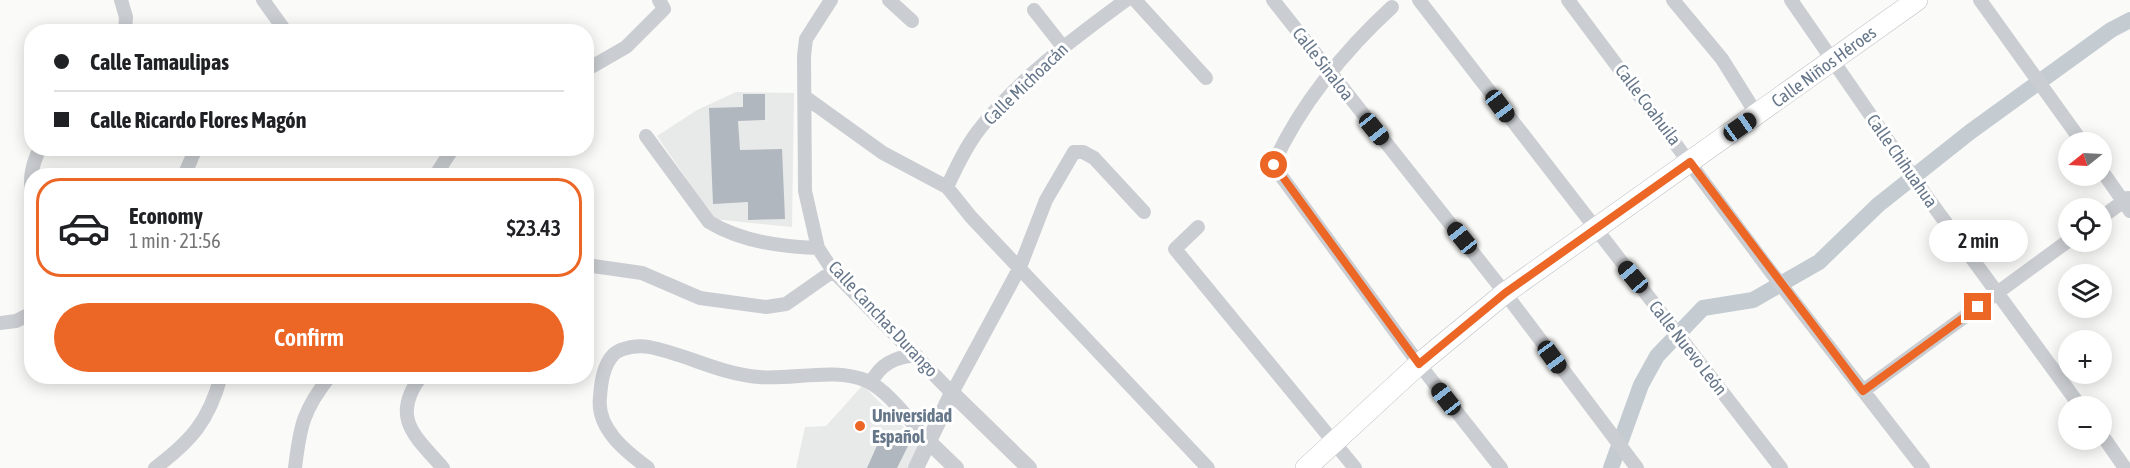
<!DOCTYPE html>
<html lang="en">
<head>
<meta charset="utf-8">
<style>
  body { margin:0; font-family:"Asap Condensed",sans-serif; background:#f6f6f6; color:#202124; height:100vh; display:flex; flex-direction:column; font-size:22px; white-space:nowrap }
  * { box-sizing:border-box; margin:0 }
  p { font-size:20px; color:#757577 }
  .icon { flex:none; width:33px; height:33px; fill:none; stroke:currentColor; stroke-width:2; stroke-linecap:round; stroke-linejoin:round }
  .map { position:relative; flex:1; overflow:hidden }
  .side { position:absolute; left:24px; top:168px; width:570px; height:216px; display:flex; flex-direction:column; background:#fff; border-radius:24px; box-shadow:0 3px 15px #0003 }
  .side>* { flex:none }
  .banner { position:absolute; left:24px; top:24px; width:570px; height:132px; border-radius:24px; box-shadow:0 3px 15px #0003; display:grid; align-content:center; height:132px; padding:0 30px; background:#fff }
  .needle { width:39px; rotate:252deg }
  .buttons { position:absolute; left:2058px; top:132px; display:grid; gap:12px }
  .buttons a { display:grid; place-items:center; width:54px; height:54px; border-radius:50%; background:#fff; box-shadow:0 3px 15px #0003; font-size:30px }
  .end { position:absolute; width:27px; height:27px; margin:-14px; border:8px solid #ec6626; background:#fff; box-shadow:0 0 0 3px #fff }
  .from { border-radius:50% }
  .bubble { position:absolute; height:42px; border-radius:21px; background:#fff; box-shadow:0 3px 15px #0003; font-size:20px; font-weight:600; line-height:42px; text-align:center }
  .car { position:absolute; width:18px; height:36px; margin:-18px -9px; border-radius:8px; box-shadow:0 0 4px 2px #0007; background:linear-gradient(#222 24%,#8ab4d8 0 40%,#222 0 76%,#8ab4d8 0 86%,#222 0) }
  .banner b { display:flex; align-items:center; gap:21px; height:57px; font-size:22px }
  .banner b+b { border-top:2px solid #e0e0e0 }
  .banner i { width:15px; height:15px; background:#202124 }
  ul { padding:10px 0 0; list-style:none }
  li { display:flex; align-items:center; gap:18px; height:99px; margin:0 12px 9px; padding:0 18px; border:3px solid transparent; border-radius:24px }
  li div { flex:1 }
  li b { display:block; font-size:22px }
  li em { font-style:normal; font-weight:600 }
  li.active { border-color:#ec6626 }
  li>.icon { width:54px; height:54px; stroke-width:1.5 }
  .action { display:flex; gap:12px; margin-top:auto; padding:12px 30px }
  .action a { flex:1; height:69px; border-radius:36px; background:#ec6626; color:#fff; font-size:24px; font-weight:600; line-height:69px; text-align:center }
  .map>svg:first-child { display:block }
</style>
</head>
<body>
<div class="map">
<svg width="2130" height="468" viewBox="0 0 2130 468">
  <rect width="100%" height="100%" fill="#fafaf8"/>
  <path fill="#e8e9e9" d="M736,92l58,1 -2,134 -78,-8 -57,-83 40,-26z
    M863,385l57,59 -12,24h-112l9,-41 21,-1z"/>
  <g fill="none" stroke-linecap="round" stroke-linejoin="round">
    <path stroke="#c4ccd2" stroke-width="16" d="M1611,468l30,-83 16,-29 46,-48 50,-8 66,-38 59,-57 92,-73 141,-102 19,-10"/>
  </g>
  <path fill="#b0b7bf" d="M743,94h22v26l-27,1 2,29 42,-1 3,70 -37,1v-18l-35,2 -4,-96 34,-1z
    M883,432l26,12 -12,24h-30z"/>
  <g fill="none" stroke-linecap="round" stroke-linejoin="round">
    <g stroke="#bbbec3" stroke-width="22">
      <path id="primary" d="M1306,468l113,-104 86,-71 412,-293"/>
    </g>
    <path stroke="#cacdd1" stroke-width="14" d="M121,0l5,17 -1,15
      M263,0l23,32
      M831,0l-25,39 -2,17 1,135 13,57 15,23 119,122 68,-126 26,-67 28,-48h9l11,6 50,54
      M889,0l23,21
      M1135,0l71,78
      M1273,0l232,293 132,175
      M1419,0l362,468
      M1568,0l203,272 152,196
      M1673,0l49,59 35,56
      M1791,0l136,197 153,209
      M1980,0l102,142
      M1392,7c-47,43 -93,99 -119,158l146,199 82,104
      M1034,10l29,37
      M586,70l40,-23 38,-38 -5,-9
      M805,97l78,56 64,34 24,30 237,251
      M646,136l63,86c31,19 72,25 109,26
      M2102,171l28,40
      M184,176l12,-28
      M435,176l18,-28
      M947,187c9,-19 18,-39 31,-56 40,-52 95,-92 148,-131
      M32,193c-3,-17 1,-30 8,-45
      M2102,217l26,-19
      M1198,227l-23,22 180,219
      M586,265l56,8 58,25 66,9 20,-3 47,-33
      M0,323l16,-2 16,-8
      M421,376c-31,42 -6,60 22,92
      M871,383c9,-19 24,-26 45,-28
      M1863,391l205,-150
      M2102,435l23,33
      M155,468c36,-27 54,-47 66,-92
      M295,468c5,-42 8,-58 35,-92
      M648,468c-23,-17 -52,-40 -48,-71 1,-14 3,-32 14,-43 8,-7 25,-9 35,-7 37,7 71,27 110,30 33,3 77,-10 108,4 22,10 45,43 62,61"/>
    <path stroke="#cacdd1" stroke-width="16" d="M929,442l27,26
      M916,468l36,-75 77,75"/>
    <use href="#primary" stroke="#fff" stroke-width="21"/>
  </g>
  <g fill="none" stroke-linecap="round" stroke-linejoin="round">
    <path stroke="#ec6626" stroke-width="8" d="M1274,165l145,199 86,-71 185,-131 173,229 115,-84"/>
  </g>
  <circle fill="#ec6626" stroke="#fff" stroke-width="2" cx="860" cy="426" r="6"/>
  <g text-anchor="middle" stroke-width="6" stroke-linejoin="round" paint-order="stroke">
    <g font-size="18" fill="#67778a" stroke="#fff">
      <text transform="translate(1323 64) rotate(52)" y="6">Calle Sinaloa</text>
      <text transform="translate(1824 67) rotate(-36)" y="6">Calle Niños Héroes</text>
      <text transform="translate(1026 84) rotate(-44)" y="6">Calle Michoacán</text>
      <text transform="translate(1648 105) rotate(53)" y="6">Calle Coahuila</text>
      <text transform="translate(1902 161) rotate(55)" y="6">Calle Chihuahua</text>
      <text transform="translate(883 319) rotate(47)" y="6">Calle Canchas Durango</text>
      <text transform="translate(1688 348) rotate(52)" y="6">Calle Nuevo León</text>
    </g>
    <g font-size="18" font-weight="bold" fill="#67778a" stroke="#fff" text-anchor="start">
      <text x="872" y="422">Universidad<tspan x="872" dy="21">Español</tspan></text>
    </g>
  </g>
</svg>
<div class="buttons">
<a><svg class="needle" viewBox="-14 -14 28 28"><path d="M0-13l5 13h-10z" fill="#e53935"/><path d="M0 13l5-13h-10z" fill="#757577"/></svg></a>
<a><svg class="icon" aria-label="locate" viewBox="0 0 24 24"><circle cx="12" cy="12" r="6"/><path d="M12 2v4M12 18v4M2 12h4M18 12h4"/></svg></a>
<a><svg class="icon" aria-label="layers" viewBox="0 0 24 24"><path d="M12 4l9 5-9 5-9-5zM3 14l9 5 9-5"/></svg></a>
<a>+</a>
<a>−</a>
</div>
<i class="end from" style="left:1274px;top:165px"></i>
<i class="end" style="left:1978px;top:307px"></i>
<div class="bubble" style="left:1929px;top:220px;width:99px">2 min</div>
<i class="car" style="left:1500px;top:106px;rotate:143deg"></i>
<i class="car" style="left:1740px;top:127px;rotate:55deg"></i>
<i class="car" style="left:1374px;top:129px;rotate:141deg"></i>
<i class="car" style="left:1462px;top:238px;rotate:321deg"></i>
<i class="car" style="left:1633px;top:277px;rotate:320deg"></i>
<i class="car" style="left:1552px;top:357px;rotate:144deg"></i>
<i class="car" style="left:1446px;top:399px;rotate:322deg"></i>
<div class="banner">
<b><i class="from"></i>Calle Tamaulipas</b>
<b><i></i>Calle Ricardo Flores Magón</b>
</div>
<section class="side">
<ul>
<li class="active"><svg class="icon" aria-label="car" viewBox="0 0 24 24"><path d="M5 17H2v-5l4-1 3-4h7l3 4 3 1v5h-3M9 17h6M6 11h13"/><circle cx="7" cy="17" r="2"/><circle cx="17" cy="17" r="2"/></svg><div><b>Economy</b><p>1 min · 21:56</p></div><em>$23.43</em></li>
</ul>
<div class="action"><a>Confirm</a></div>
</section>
</div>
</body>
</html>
